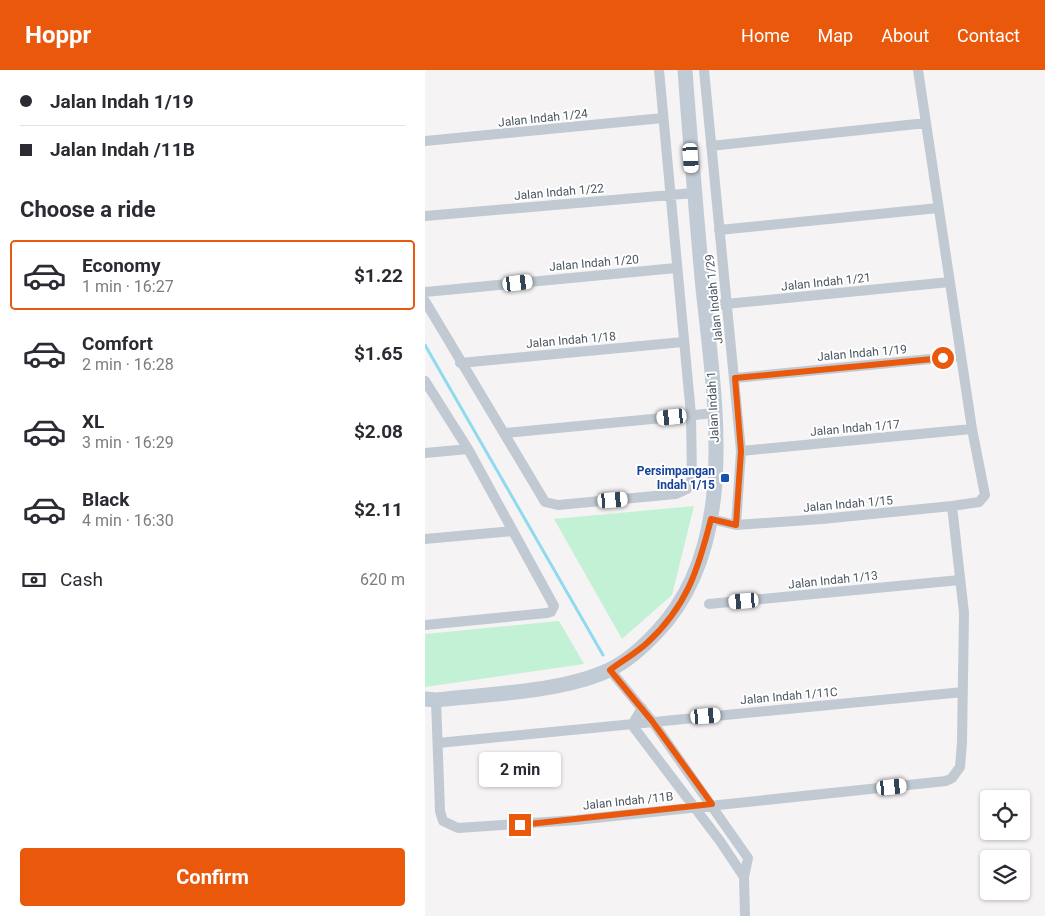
<!DOCTYPE html>
<html lang="en">
<head>
<meta charset="utf-8">
<style>
  body { margin:0; font-family:Roboto,sans-serif; background:#f7f7f7; color:#2b2b33; height:100vh; display:flex; flex-direction:column; font-size:19px; white-space:nowrap }
  * { box-sizing:border-box; margin:0 }
  p { font-size:16px; color:#7c7c81 }
  .icon { flex:none; width:28px; height:28px; fill:none; stroke:currentColor; stroke-width:2; stroke-linecap:round; stroke-linejoin:round }
  .map { position:relative; flex:1; overflow:hidden }
  .panel { display:flex; flex-direction:column; background:#fff; width:425px }
  .panel>* { flex:none }
  .top-card { display:grid; align-content:center; height:110px; padding:0 20px; background:#fff }
  .fabs { position:absolute; left:555px; top:720px; display:grid; gap:10px }
  .fabs a { display:grid; place-items:center; width:50px; height:50px; border-radius:5px; background:#fff; box-shadow:0 1px 4px #0004; font-size:25px }
  .end { position:absolute; width:22px; height:22px; margin:-11px; border:6px solid #ea580c; background:#fff; box-shadow:0 0 0 2px #fff }
  .from { border-radius:50% }
  .bubble { position:absolute; height:35px; border-radius:5px; background:#fff; box-shadow:0 1px 4px #0004; font-size:16px; font-weight:700; line-height:35px; text-align:center }
  .car { position:absolute; width:15px; height:30px; margin:-15px -8px; border-radius:6px; box-shadow:0 0 4px 1px #0007; background:linear-gradient(#fff 24%,#345 0 40%,#fff 0 76%,#345 0 86%,#fff 0) }
  .top-card b { display:flex; align-items:center; gap:18px; height:48px; font-size:19px }
  .top-card b+b { border-top:1px solid #e1e1e2 }
  .top-card i { width:12px; height:12px; background:#2b2b33 }
  ul { padding:0; list-style:none }
  li { display:flex; align-items:center; gap:15px; height:70px; margin:0 10px 8px; padding:0 10px; border:2px solid transparent; border-radius:5px }
  li div { flex:1 }
  li b { display:block; font-size:19px }
  li em { font-style:normal; font-weight:700 }
  li.current { border-color:#ea580c }
  li>.icon { width:45px; height:45px; stroke-width:1.5 }
  h2 { padding:0 20px; font-size:22px; line-height:60px }
  .pay { display:flex; align-items:center; gap:12px; height:55px; padding:0 20px; font-size:19px }
  .pay p { margin-inline-start:auto }
  .button { display:flex; gap:10px; margin-top:auto; padding:10px 20px }
  .button a { flex:1; height:58px; border-radius:5px; background:#ea580c; color:#fff; font-size:20px; font-weight:700; line-height:58px; text-align:center }
  header { display:flex; align-items:center; gap:30px; box-sizing:border-box; height:70px; padding:0 25px; background:#ea580c; color:#fff }
  header strong { font-size:24px }
  nav { display:flex; gap:28px; margin-inline-start:auto; font-size:18px }
  main { display:flex; flex:1; min-height:0 }
  .map>svg:first-child { display:block }
</style>
</head>
<body>
<header>
<strong>Hoppr</strong>
<nav><a>Home</a><a>Map</a><a>About</a><a>Contact</a></nav>
</header>
<main>
<section class="panel">
<div class="top-card">
<b><i class="from"></i>Jalan Indah 1/19</b>
<b><i></i>Jalan Indah /11B</b>
</div>
<h2>Choose a ride</h2>
<ul>
<li class="current"><svg class="icon" aria-label="car" viewBox="0 0 24 24"><path d="M5 17H2v-5l4-1 3-4h7l3 4 3 1v5h-3M9 17h6M6 11h13"/><circle cx="7" cy="17" r="2"/><circle cx="17" cy="17" r="2"/></svg><div><b>Economy</b><p>1 min · 16:27</p></div><em>$1.22</em></li>
<li><svg class="icon" aria-label="car" viewBox="0 0 24 24"><path d="M5 17H2v-5l4-1 3-4h7l3 4 3 1v5h-3M9 17h6M6 11h13"/><circle cx="7" cy="17" r="2"/><circle cx="17" cy="17" r="2"/></svg><div><b>Comfort</b><p>2 min · 16:28</p></div><em>$1.65</em></li>
<li><svg class="icon" aria-label="car" viewBox="0 0 24 24"><path d="M5 17H2v-5l4-1 3-4h7l3 4 3 1v5h-3M9 17h6M6 11h13"/><circle cx="7" cy="17" r="2"/><circle cx="17" cy="17" r="2"/></svg><div><b>XL</b><p>3 min · 16:29</p></div><em>$2.08</em></li>
<li><svg class="icon" aria-label="car" viewBox="0 0 24 24"><path d="M5 17H2v-5l4-1 3-4h7l3 4 3 1v5h-3M9 17h6M6 11h13"/><circle cx="7" cy="17" r="2"/><circle cx="17" cy="17" r="2"/></svg><div><b>Black</b><p>4 min · 16:30</p></div><em>$2.11</em></li>
</ul>
<div class="pay"><svg class="icon" aria-label="cash" viewBox="0 0 24 24"><path d="M3 7h18v10H3z"/><circle cx="12" cy="12" r="2"/></svg>Cash<p>620 m</p></div>
<div class="button"><a>Confirm</a></div>
</section>
<div class="map">
<svg width="620" height="846" viewBox="0 0 620 846">
  <rect width="100%" height="100%" fill="#f5f3f3"/>
  <path fill="#c3f1d5" d="M269,436l-22,89 -50,44 -68,-120z
    M134,551l25,43 -159,23v-53z"/>
  <g fill="none" stroke-linecap="round" stroke-linejoin="round">
    <path stroke="#90daee" stroke-width="3" d="M0,275l178,310"/>
    <path stroke="#c1cad2" stroke-width="10" d="M279,0l37,381 -5,74
      M0,71l238,-23
      M286,76l215,-23
      M0,146l269,-23
      M294,160l219,-22
      M0,222l251,-24
      M0,231l120,201 13,3 118,-11 11,-5 5,-10 -1,-64 -32,-345
      M280,236l245,-24
      M35,293l223,-21
      M310,308l226,-22
      M0,311l43,68 86,157 -3,6 -4,1 -122,12
      M80,363l210,-20
      M316,381l231,-22
      M0,383l43,-4
      M286,449l25,6 86,-6 130,-13 27,-4 6,-7 -13,-66 -54,-359
      M0,469l88,-8
      M284,534l251,-24
      M185,600l42,51 96,137 -4,19 1,39
      M11,630l4,111 3,10 15,7 118,-8 370,-39 6,-3 8,-11 2,-25 2,-129 -12,-107
      M217,638l-10,17 88,116 24,36
      M13,673l525,-51"/>
    <path stroke="#c1cbd6" stroke-width="15" d="M0,629l11,1c51,-6 127,-8 173,-30 17,-8 35,-24 48,-38 86,-90 56,-241 45,-354 -6,-69 -12,-138 -17,-208"/>
  </g>
  <g fill="none" stroke-linecap="round" stroke-linejoin="round">
    <path stroke="#ea580c" stroke-width="6" d="M95,755l192,-21 -60,-83 -42,-51c12,-9 26,-17 37,-27 40,-37 51,-73 64,-124l25,6 5,-74 -6,-73 208,-20"/>
  </g>
  <rect fill="#1a4fb4" stroke="#fff" stroke-width="2" x="295" y="403" width="10" height="10" rx="2.5"/>
  <g text-anchor="middle" stroke-width="4" stroke-linejoin="round" paint-order="stroke">
    <g font-size="12" fill="#4a5661" stroke="#fff">
      <text transform="translate(118 48) rotate(-6)" y="4">Jalan Indah 1/24</text>
      <text transform="translate(134 122) rotate(-5)" y="4">Jalan Indah 1/22</text>
      <text transform="translate(169 193) rotate(-5)" y="4">Jalan Indah 1/20</text>
      <text transform="translate(401 212) rotate(-6)" y="4">Jalan Indah 1/21</text>
      <text transform="translate(289 229) rotate(-96)" y="4">Jalan Indah 1/29</text>
      <text transform="translate(146 270) rotate(-5)" y="4">Jalan Indah 1/18</text>
      <text transform="translate(437 283) rotate(-5)" y="4">Jalan Indah 1/19</text>
      <text transform="translate(288 337) rotate(-93)" y="4">Jalan Indah 1</text>
      <text transform="translate(430 358) rotate(-5)" y="4">Jalan Indah 1/17</text>
      <text transform="translate(423 434) rotate(-5)" y="4">Jalan Indah 1/15</text>
      <text transform="translate(408 510) rotate(-6)" y="4">Jalan Indah 1/13</text>
      <text transform="translate(364 626) rotate(-5)" y="4">Jalan Indah 1/11C</text>
      <text transform="translate(203 731) rotate(-6)" y="4">Jalan Indah /11B</text>
    </g>
    <g font-size="12" font-weight="bold" fill="#164399" stroke="#fff" text-anchor="end">
      <text x="290" y="405">Persimpangan<tspan x="290" dy="14">Indah 1/15</tspan></text>
    </g>
  </g>
</svg>
<div class="fabs">
<a><svg class="icon" aria-label="locate" viewBox="0 0 24 24"><circle cx="12" cy="12" r="6"/><path d="M12 2v4M12 18v4M2 12h4M18 12h4"/></svg></a>
<a><svg class="icon" aria-label="layers" viewBox="0 0 24 24"><path d="M12 4l9 5-9 5-9-5zM3 14l9 5 9-5"/></svg></a>
</div>
<i class="end from" style="left:518px;top:288px"></i>
<i class="end" style="left:95px;top:755px"></i>
<div class="bubble" style="left:54px;top:682px;width:82px">2 min</div>
<i class="car" style="left:266px;top:88px;rotate:176deg"></i>
<i class="car" style="left:93px;top:213px;rotate:83deg"></i>
<i class="car" style="left:247px;top:347px;rotate:264deg"></i>
<i class="car" style="left:188px;top:430px;rotate:85deg"></i>
<i class="car" style="left:319px;top:531px;rotate:265deg"></i>
<i class="car" style="left:281px;top:646px;rotate:85deg"></i>
<i class="car" style="left:467px;top:717px;rotate:84deg"></i>
</div>
</main>
</body>
</html>
